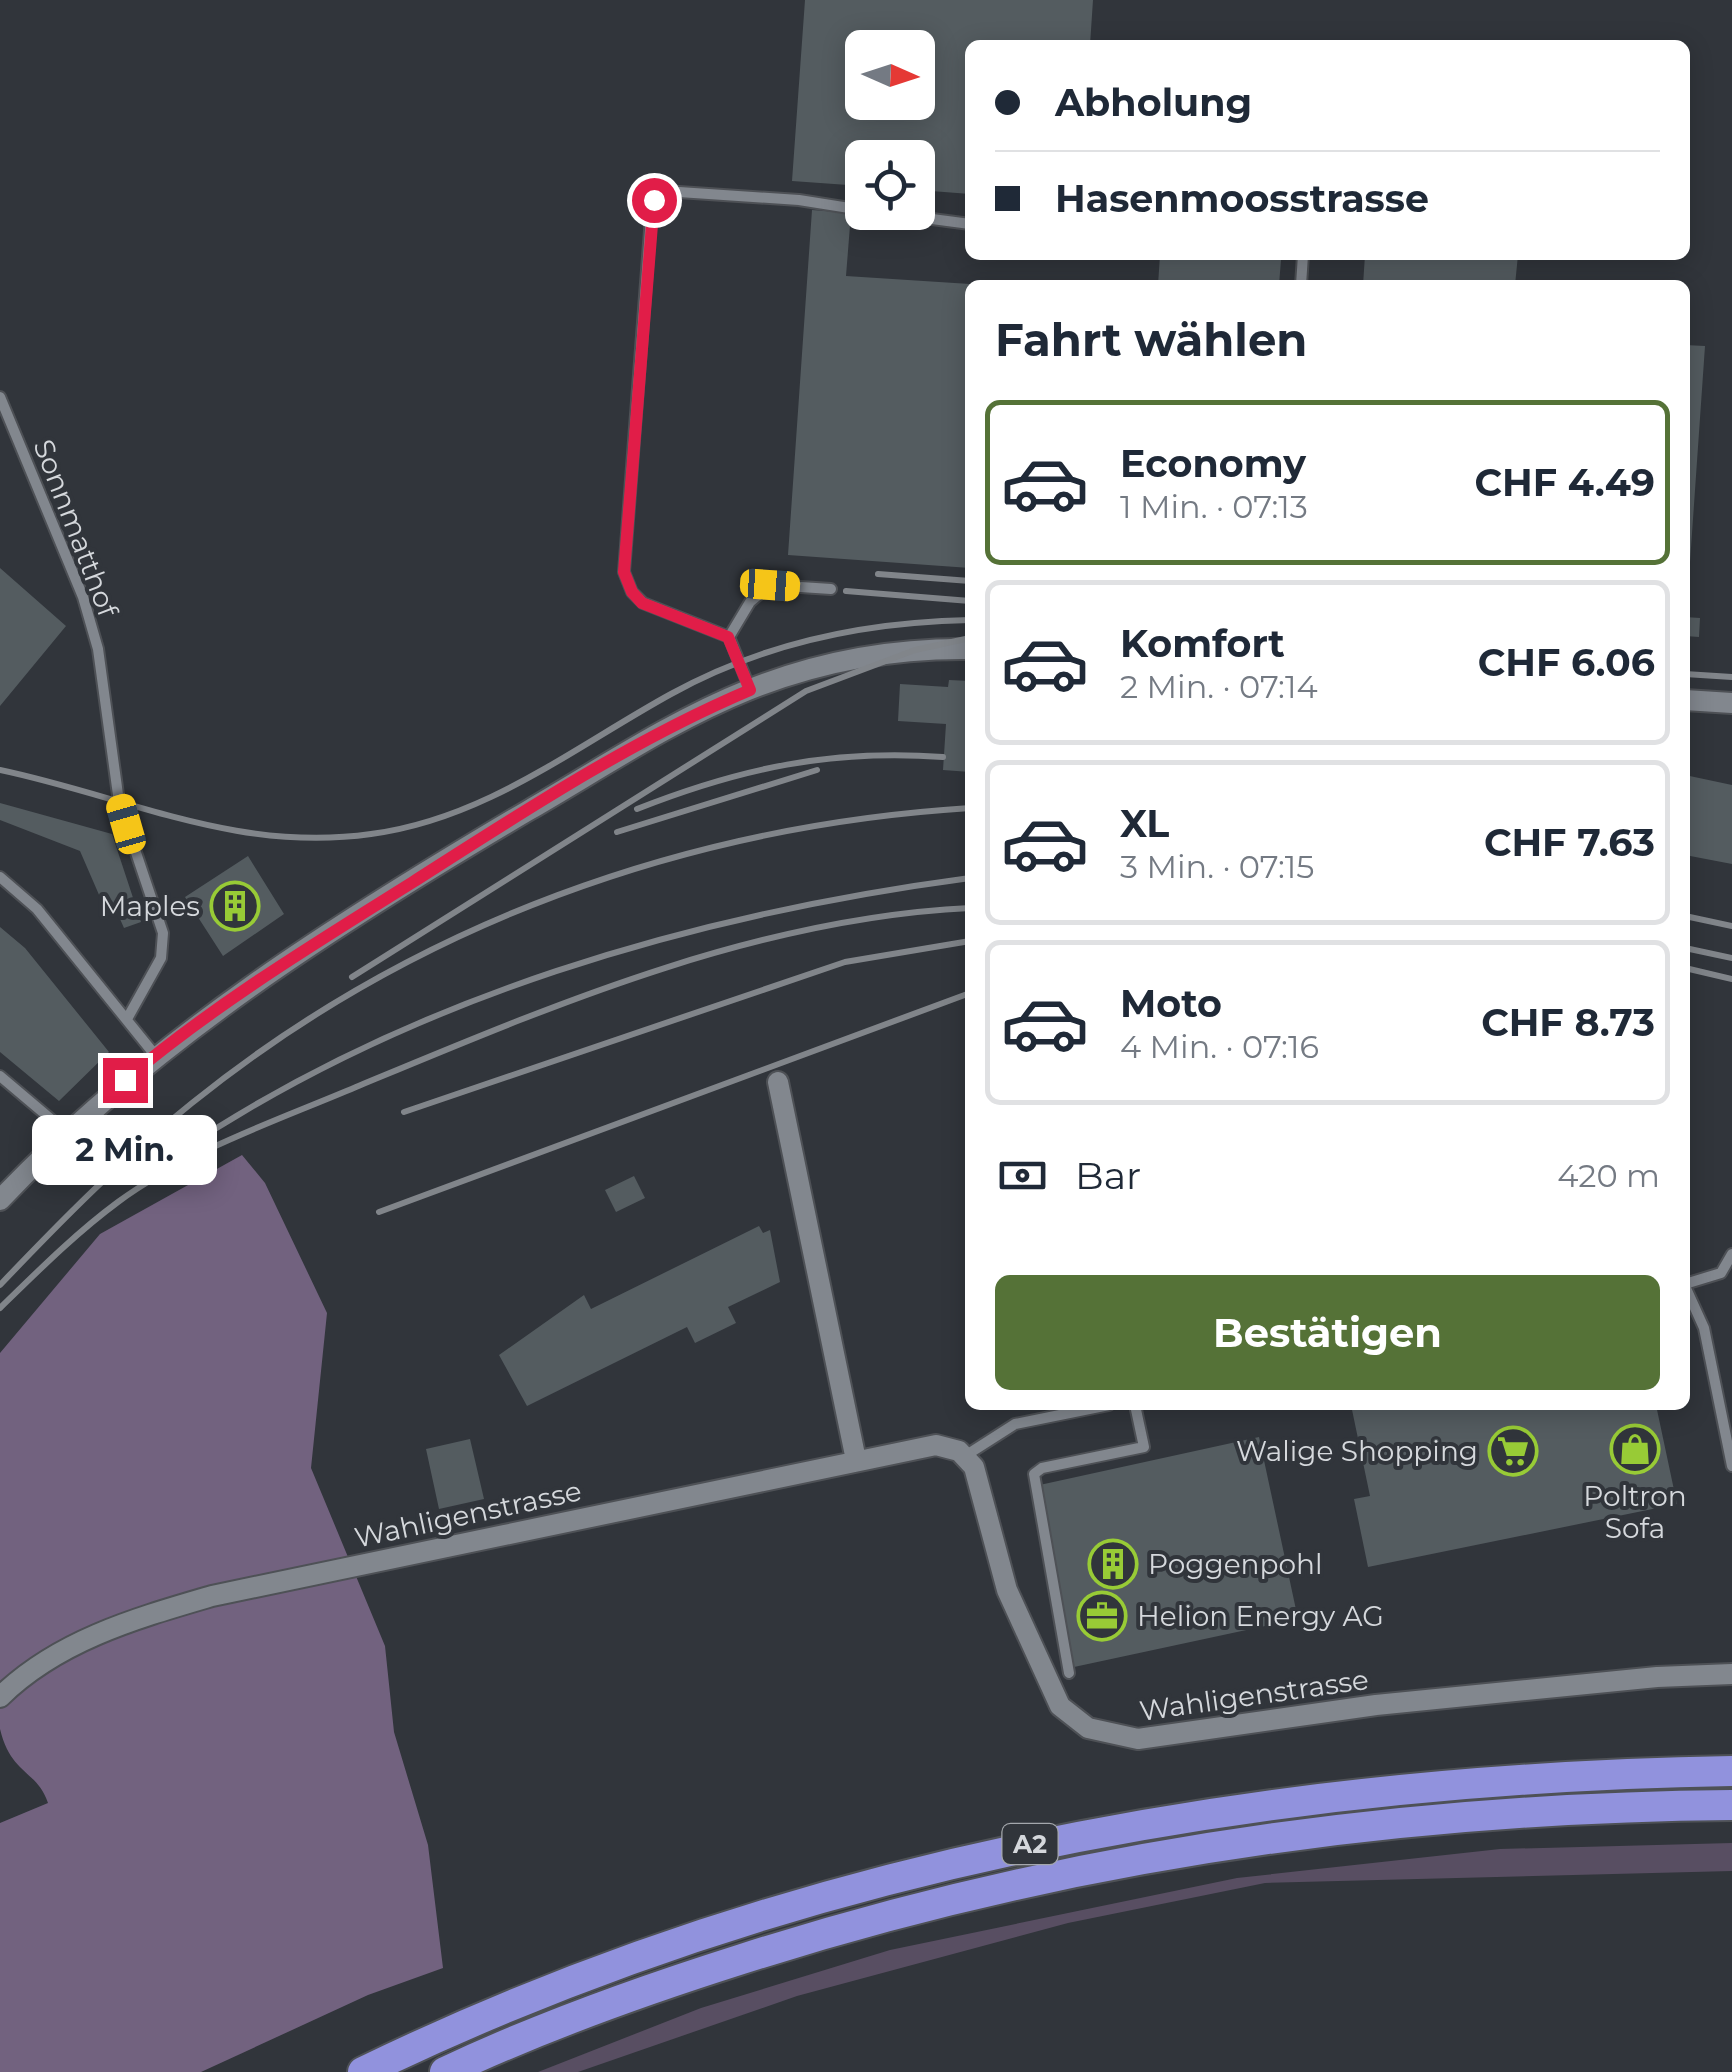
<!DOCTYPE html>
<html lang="de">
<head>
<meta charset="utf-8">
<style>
  body { margin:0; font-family:Montserrat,sans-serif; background:#f2f2f3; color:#1f2937; height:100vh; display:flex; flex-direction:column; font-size:38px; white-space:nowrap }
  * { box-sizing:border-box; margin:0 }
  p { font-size:32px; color:#747a83 }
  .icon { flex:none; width:55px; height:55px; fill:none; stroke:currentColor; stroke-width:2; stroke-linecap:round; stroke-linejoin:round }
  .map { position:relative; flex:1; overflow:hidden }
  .side { position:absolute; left:965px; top:280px; width:725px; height:1130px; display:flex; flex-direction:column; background:#fff; border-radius:15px; box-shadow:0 5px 25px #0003 }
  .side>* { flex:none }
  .hud { position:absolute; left:965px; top:40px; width:725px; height:220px; border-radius:15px; box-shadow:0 5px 25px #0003; display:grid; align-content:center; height:220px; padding:0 30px; background:#fff }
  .needle { width:65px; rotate:93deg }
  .tools { position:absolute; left:845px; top:30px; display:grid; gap:20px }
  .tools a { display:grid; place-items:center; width:90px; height:90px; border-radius:15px; background:#fff; box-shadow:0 5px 25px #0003; font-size:50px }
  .end { position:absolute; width:45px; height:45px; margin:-22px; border:12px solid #e11d48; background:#fff; box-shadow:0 0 0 5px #fff }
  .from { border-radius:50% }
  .bubble { position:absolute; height:70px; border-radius:15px; background:#fff; box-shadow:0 5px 25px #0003; font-size:32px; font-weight:700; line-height:70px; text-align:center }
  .car { position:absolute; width:30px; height:60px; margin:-30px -15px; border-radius:12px; box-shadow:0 0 8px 2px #0007; background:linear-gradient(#f5c518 24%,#345 0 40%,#f5c518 0 76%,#345 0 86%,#f5c518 0) }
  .hud b { display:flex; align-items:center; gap:35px; height:95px; font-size:38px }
  .hud b+b { border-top:2px solid #e0e1e3 }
  .hud i { width:25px; height:25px; background:#1f2937 }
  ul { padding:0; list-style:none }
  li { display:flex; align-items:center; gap:30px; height:165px; margin:0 20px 15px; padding:0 10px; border:5px solid #e0e1e3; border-radius:15px }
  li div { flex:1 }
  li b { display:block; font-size:38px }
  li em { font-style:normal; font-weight:700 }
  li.on { border-color:#557237 }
  li>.icon { width:90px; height:90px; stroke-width:1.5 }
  h2 { padding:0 30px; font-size:45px; line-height:120px }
  .pay { display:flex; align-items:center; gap:25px; height:110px; padding:0 30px; font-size:38px }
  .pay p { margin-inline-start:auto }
  .button { display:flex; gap:20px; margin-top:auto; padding:20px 30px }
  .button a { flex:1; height:115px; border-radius:15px; background:#557237; color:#fff; font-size:40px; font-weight:700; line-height:115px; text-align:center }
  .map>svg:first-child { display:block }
</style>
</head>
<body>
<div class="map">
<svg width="1732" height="2072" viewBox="0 0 1732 2072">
  <rect width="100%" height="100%" fill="#31353b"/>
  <path fill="#584e62" d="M1732,1843v28l-467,12 -197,40 -271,73 -219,76h-40l163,-64 189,-58 347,-72 263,-29z"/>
  <path fill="#72627f" d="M242,1155l23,28 62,130 -16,155 74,178 9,86 34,113 15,123 -75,27 -167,77h-201v-249l48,-20c-11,-33 -37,-28 -48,-74v-376l100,-119z"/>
  <path fill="#545c60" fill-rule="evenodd" d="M805,0h288l-3,45h-120v149l-52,-4v-32h-56v28l-70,-5zM862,48h56v54h-56z
    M812,210l39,3 -5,63 124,8v284l-182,-13z
    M1160,255l121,5 -2,25h-121z
    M1365,255h153l-3,30h-152z
    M1685,345l20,1 -17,245h-3z
    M0,568l66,58 -66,80z
    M1685,617l15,1 -1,19 -14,-1z
    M949,680l21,1v91l-27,-2 3,-46 -48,-3 2,-37 48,3z
    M1685,775l47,10v79l-47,-9z
    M0,803l112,31 29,88 -17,6 -12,-27 -9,3 -23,-53 -80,-31z
    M248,856l36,58 -61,42 -38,-59z
    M0,927l25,21 84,104 -50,49 -59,-49z
    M634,1176l11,22 -29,14 -11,-22z
    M759,1226l4,7 7,-3 10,52 -52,25 8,16 -41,20 -8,-16 -160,79 -28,-51 85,-60 7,14z
    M1351,1405h305l21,99 -309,63 -14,-68 16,-3z
    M1259,1437l39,182 -224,48 -39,-181z
    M470,1439l14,60 -45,10 -13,-60z"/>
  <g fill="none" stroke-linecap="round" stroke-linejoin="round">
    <g stroke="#4e5156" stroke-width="14">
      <path id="lane" d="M879,212l91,12
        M1301,285l2,-30
        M0,397l83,200 15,52 21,153 44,131 -2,25 -34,61
        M729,637l21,-35 20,-17 61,4
        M750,689l-21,-52 -86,-34 -11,-11 -8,-20 28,-368 9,-10 18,-2 120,8 63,10
        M0,877l37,32 118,146
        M0,1076l65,55
        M1685,1284l36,-11 11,-19
        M1685,1286l19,42 28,138
        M965,1456l50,-32 94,-19
        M1069,1673l-35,-199 8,-6 102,-21 -9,-42"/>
    </g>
    <g stroke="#4e5156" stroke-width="24">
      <path id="street" d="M1685,700l47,3
        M778,1082l78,378
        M0,1200c153,-161 339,-278 529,-390 71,-41 142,-89 219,-120 72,-29 145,-42 222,-41
        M0,1697c58,-57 137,-79 212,-101l724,-151 23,6 15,16 33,123 53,116 28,22 50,11 238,-34 281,-28 75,-3"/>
    </g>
    <g stroke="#4e5156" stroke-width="34">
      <path id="highway" d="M363,2072c428,-208 896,-293 1369,-301
        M445,2072c95,-45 196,-81 297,-113 321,-103 653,-151 990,-154"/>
    </g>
    <use href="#lane" stroke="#82878e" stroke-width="10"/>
    <use href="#street" stroke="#82878e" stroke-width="20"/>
    <use href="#highway" stroke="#9192dd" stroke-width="30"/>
    <path stroke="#81858a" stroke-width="6" d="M878,574l92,7
      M846,591l124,10
      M1685,674l47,3
      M0,770c128,27 236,83 371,64 114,-15 202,-86 300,-140 92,-51 194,-72 299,-74
      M637,809c104,-41 194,-60 306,-52
      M617,832l200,-62
      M1685,916l47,10
      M1685,948l47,10
      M1685,968l47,11
      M352,977l454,-286 109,-41 55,-12
      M404,1112l441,-150 125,-21
      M175,1155c234,-158 517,-240 795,-277
      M379,1212l591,-219
      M0,1285c61,-64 123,-127 192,-182 222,-179 494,-277 778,-295
      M0,1308c38,-37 76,-75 118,-106 71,-52 158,-81 238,-115 195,-81 400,-169 614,-179"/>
  </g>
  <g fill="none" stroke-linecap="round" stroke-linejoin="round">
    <path stroke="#e11d48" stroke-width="12" d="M125,1080c90,-76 189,-136 288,-198 108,-69 219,-142 337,-192l-22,-53 -86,-34 -10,-11 -8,-20 30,-372"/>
  </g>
  <defs>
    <g id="building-ring" transform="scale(2.5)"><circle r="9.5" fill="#31353b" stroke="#98cb36" stroke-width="1.5"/><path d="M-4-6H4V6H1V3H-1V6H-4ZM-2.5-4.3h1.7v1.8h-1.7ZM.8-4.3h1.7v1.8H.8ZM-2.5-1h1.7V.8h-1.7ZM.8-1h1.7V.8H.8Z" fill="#98cb36"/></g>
    <g id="shop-ring" transform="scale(2.5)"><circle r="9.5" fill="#31353b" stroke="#98cb36" stroke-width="1.5"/><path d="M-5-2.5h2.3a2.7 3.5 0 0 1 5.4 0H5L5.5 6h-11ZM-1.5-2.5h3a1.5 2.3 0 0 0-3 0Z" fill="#98cb36"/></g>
    <g id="supermarket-ring" transform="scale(2.5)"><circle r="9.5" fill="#31353b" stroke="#98cb36" stroke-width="1.5"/><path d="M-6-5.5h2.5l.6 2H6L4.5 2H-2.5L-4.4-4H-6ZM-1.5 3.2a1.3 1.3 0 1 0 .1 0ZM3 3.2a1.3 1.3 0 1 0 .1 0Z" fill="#98cb36"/></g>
    <g id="office-ring" transform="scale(2.5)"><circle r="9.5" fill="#31353b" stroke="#98cb36" stroke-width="1.5"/><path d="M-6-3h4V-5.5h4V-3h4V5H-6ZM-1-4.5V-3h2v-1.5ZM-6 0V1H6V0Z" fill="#98cb36"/></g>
  </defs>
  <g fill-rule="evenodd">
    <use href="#building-ring" x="235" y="906"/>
    <use href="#shop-ring" x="1635" y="1449"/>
    <use href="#supermarket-ring" x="1513" y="1451"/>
    <use href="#building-ring" x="1113" y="1564"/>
    <use href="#office-ring" x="1102" y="1616"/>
  </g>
  <g text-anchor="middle" stroke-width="8" stroke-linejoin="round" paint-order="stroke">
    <rect fill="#31353b" stroke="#a4a7ac" stroke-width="2.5" x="1002.5" y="1824" width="55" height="40" rx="8"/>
    <g font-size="25" font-weight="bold" fill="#d5d8dc">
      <text x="1030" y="1853">A2</text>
    </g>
    <g font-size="28" fill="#d5d8dc" stroke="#31353b">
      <text transform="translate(76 528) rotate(69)" y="10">Sonnmatthof</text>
      <text transform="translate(468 1514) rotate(-12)" y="10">Wahligenstrasse</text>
      <text transform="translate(1254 1695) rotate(-8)" y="10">Wahligenstrasse</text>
    </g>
    <g font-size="28" fill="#d5d8dc" stroke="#31353b" text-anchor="end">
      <text x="200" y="916">Maples</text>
      <text x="1478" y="1461">Walige Shopping</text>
      <text x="1635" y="1506" text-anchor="middle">Poltron<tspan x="1635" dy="32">Sofa</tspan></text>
      <text x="1148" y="1574" text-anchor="start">Poggenpohl</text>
      <text x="1137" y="1626" text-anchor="start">Helion Energy AG</text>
    </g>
  </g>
</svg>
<div class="tools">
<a><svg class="needle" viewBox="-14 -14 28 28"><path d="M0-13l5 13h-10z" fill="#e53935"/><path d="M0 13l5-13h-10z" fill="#747a83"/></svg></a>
<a><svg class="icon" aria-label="locate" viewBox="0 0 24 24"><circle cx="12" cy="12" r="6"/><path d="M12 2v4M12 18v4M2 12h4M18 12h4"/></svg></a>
</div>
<i class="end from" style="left:654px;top:200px"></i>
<i class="end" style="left:125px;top:1080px"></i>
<div class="bubble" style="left:32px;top:1115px;width:185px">2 Min.</div>
<i class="car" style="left:770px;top:585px;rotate:94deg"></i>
<i class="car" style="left:126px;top:824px;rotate:344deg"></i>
<div class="hud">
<b><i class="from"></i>Abholung</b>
<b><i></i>Hasenmoosstrasse</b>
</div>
<section class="side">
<h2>Fahrt wählen</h2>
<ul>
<li class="on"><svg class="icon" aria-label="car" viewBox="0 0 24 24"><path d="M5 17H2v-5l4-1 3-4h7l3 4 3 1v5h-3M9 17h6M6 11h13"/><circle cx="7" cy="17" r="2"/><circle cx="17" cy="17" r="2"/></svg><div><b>Economy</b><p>1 Min. · 07:13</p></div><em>CHF 4.49</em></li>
<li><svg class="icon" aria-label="car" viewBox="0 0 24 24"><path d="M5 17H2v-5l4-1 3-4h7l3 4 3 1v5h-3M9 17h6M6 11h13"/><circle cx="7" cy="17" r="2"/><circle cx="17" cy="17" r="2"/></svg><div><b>Komfort</b><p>2 Min. · 07:14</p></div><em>CHF 6.06</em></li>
<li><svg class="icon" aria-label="car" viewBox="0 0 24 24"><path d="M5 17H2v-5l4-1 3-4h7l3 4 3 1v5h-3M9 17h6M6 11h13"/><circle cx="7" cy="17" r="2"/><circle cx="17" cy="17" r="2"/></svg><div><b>XL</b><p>3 Min. · 07:15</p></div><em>CHF 7.63</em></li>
<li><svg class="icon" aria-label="car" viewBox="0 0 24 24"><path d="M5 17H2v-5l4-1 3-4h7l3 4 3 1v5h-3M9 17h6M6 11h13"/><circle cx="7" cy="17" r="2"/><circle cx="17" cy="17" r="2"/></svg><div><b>Moto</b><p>4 Min. · 07:16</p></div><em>CHF 8.73</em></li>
</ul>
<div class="pay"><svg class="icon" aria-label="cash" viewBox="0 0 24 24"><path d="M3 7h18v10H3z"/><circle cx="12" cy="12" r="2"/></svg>Bar<p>420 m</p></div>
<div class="button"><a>Bestätigen</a></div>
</section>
</div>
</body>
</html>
